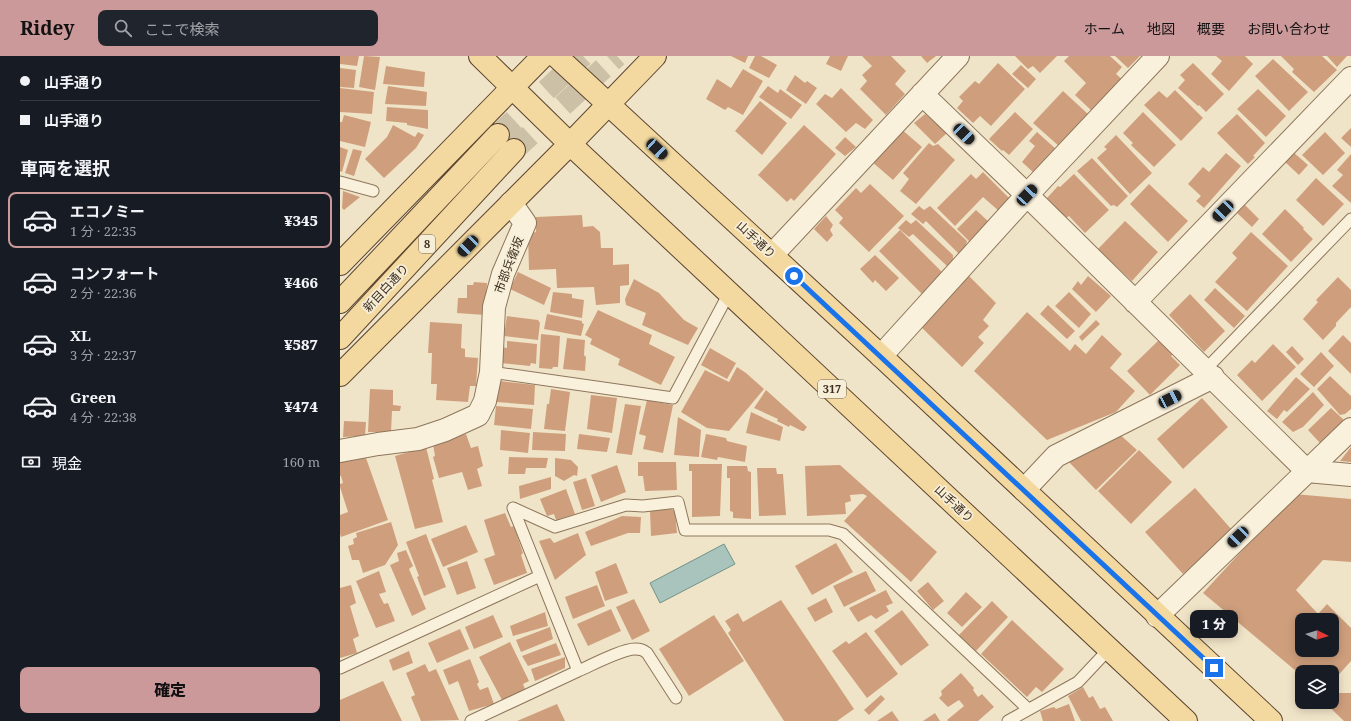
<!DOCTYPE html>
<html lang="ja">
<head>
<meta charset="utf-8">
<style>
  body { margin:0; font-family:"Noto Serif","Noto Sans JP",serif; background:#20242c; color:#f1f3f6; height:100vh; display:flex; flex-direction:column; font-size:15px; white-space:nowrap }
  * { box-sizing:border-box; margin:0 }
  p { font-size:13px; color:#9ea1a6 }
  .icon { flex:none; width:22px; height:22px; fill:none; stroke:currentColor; stroke-width:2; stroke-linecap:round; stroke-linejoin:round }
  .map { position:relative; flex:1; overflow:hidden }
  .sheet { display:flex; flex-direction:column; background:#171b24; width:340px }
  .sheet>* { flex:none }
  .top-card { display:grid; align-content:center; height:88px; padding:0 20px; background:#171b24 }
  .needle { width:26px; rotate:95deg }
  .tools { position:absolute; left:955px; top:557px; display:grid; gap:8px }
  .tools a { display:grid; place-items:center; width:44px; height:44px; border-radius:8px; background:#171b24; box-shadow:0 2px 10px #0003; font-size:20px }
  .end { position:absolute; width:18px; height:18px; margin:-9px; border:5px solid #1a73e8; background:#fff; box-shadow:0 0 0 2px #fff }
  .from { border-radius:50% }
  .bubble { position:absolute; height:28px; border-radius:8px; background:#171b24; box-shadow:0 2px 10px #0003; font-size:13px; font-weight:800; line-height:28px; text-align:center }
  .car { position:absolute; width:12px; height:24px; margin:-12px -6px; border-radius:5px; box-shadow:0 0 3px 1px #0007; background:linear-gradient(#222 24%,#8ab4d8 0 40%,#222 0 76%,#8ab4d8 0 86%,#222 0) }
  .top-card b { display:flex; align-items:center; gap:14px; height:38px; font-size:15px }
  .top-card b+b { border-top:1px solid #363941 }
  .top-card i { width:10px; height:10px; background:#f1f3f6 }
  ul { padding:0; list-style:none }
  li { display:flex; align-items:center; gap:12px; height:56px; margin:0 8px 6px; padding:0 12px; border:2px solid transparent; border-radius:8px }
  li div { flex:1 }
  li b { display:block; font-size:15px }
  li em { font-style:normal; font-weight:800 }
  li.on { border-color:#cc999b }
  li>.icon { width:36px; height:36px; stroke-width:1.5 }
  h2 { padding:0 20px; font-size:18px; line-height:48px }
  .pay { display:flex; align-items:center; gap:10px; height:44px; padding:0 20px; font-size:15px }
  .pay p { margin-inline-start:auto }
  .cta { display:flex; gap:8px; margin-top:auto; padding:8px 20px }
  .cta a { flex:1; height:46px; border-radius:8px; background:#cc999b; color:#111; font-size:16px; font-weight:800; line-height:46px; text-align:center }
  header { display:flex; align-items:center; gap:24px; box-sizing:border-box; height:56px; padding:0 20px; background:#cc999b; color:#111 }
  header strong { font-size:19px }
  nav { display:flex; gap:22px; margin-inline-start:auto; font-size:14px }
  .search { width:280px; height:36px; background:#20242c; display:flex; align-items:center; gap:10px; box-sizing:border-box; padding:0 14px; border-radius:8px; color:#9ea1a6; font-size:15px }
  main { display:flex; flex:1; min-height:0 }
  .map>svg:first-child { display:block }
</style>
</head>
<body>
<header>
<strong>Ridey</strong>
<div class="search"><svg class="icon" aria-label="search" viewBox="0 0 24 24"><circle cx="10" cy="10" r="6"/><path d="M15 15l6 6"/></svg>ここで検索</div>
<nav><a>ホーム</a><a>地図</a><a>概要</a><a>お問い合わせ</a></nav>
</header>
<main>
<section class="sheet">
<div class="top-card">
<b><i class="from"></i>山手通り</b>
<b><i></i>山手通り</b>
</div>
<h2>車両を選択</h2>
<ul>
<li class="on"><svg class="icon" aria-label="car" viewBox="0 0 24 24"><path d="M5 17H2v-5l4-1 3-4h7l3 4 3 1v5h-3M9 17h6M6 11h13"/><circle cx="7" cy="17" r="2"/><circle cx="17" cy="17" r="2"/></svg><div><b>エコノミー</b><p>1 分 · 22:35</p></div><em>¥345</em></li>
<li><svg class="icon" aria-label="car" viewBox="0 0 24 24"><path d="M5 17H2v-5l4-1 3-4h7l3 4 3 1v5h-3M9 17h6M6 11h13"/><circle cx="7" cy="17" r="2"/><circle cx="17" cy="17" r="2"/></svg><div><b>コンフォート</b><p>2 分 · 22:36</p></div><em>¥466</em></li>
<li><svg class="icon" aria-label="car" viewBox="0 0 24 24"><path d="M5 17H2v-5l4-1 3-4h7l3 4 3 1v5h-3M9 17h6M6 11h13"/><circle cx="7" cy="17" r="2"/><circle cx="17" cy="17" r="2"/></svg><div><b>XL</b><p>3 分 · 22:37</p></div><em>¥587</em></li>
<li><svg class="icon" aria-label="car" viewBox="0 0 24 24"><path d="M5 17H2v-5l4-1 3-4h7l3 4 3 1v5h-3M9 17h6M6 11h13"/><circle cx="7" cy="17" r="2"/><circle cx="17" cy="17" r="2"/></svg><div><b>Green</b><p>4 分 · 22:38</p></div><em>¥474</em></li>
</ul>
<div class="pay"><svg class="icon" aria-label="cash" viewBox="0 0 24 24"><path d="M3 7h18v10H3z"/><circle cx="12" cy="12" r="2"/></svg>現金<p>160 m</p></div>
<div class="cta"><a>確定</a></div>
</section>
<div class="map">
<svg width="1011" height="665" viewBox="0 0 1011 665">
  <rect width="100%" height="100%" fill="#f0e4c8"/>
  <path fill="#a9c4bc" stroke="#6f938a" d="M384,488l11,20 -75,39 -10,-20z"/>
  <path fill="#cf9f7d" fill-rule="evenodd" d="M0,0h19l-2,10 -17,-2z
    M24,0l16,1 -5,33 -16,-3z
    M391,0h17l-3,7z
    M415,0h6l16,9 -8,13 -20,-10z
    M490,0h18l-7,15 -15,-7z
    M522,0h29l15,15 -11,13 10,10 -19,21 -26,-26 7,-8 -5,-6 10,-9z
    M581,0h15l-9,7z
    M675,0h42l-17,17 -7,-7 -5,3z
    M729,0h41l12,11 -6,7 8,7 -30,32 -19,-18 11,-12 -22,-22z
    M775,0h25l-12,12z
    M876,0h29l8,8 -24,27 -18,-17 11,-13z
    M941,0h41l15,14 -23,22 -22,-20 2,-3z
    M987,0h20l-10,11z
    M933,3l35,33 -19,19 -34,-35z
    M658,7l27,26 -34,37 -11,-10 -7,7 -16,-15 6,-7 -4,-4 16,-16 4,3z
    M853,7l31,31 -18,18 -7,-7 -1,1 -20,-18 7,-8 -5,-5z
    M681,9l15,14 -8,9 -16,-14z
    M46,10l39,6 -1,15 -41,-3z
    M0,12l16,2 -2,18 -14,-1z
    M403,13l20,12 -20,34 -15,-8 -3,3 -19,-11 11,-20 14,9z
    M455,19l10,8 2,-2 10,7 -11,16 -20,-14z
    M48,30l39,6 -1,14 -41,-2z
    M428,30l10,7 2,-4 22,16 -11,14 -32,-22z
    M0,32l34,4 -2,22 -32,-2z
    M501,32l32,32 -8,9 -9,-6 -10,9 -30,-28 9,-10 7,4z
    M918,33l28,27 -20,21 -29,-28z
    M835,34l28,28 -22,23 -37,-36 15,-14 8,7z
    M723,35l25,23v4l-28,29 -27,-24z
    M420,45l27,22 -25,32 -27,-24z
    M47,51l41,3v19l-21,-4v-2l-21,-2z
    M675,56l18,17 -24,26 -6,-5 -1,1 -13,-12z
    M803,56l33,33 -22,22 -23,-22 2,-2 -10,-10z
    M585,58l22,19 -12,11 -21,-21z
    M897,58l28,29 -12,13 2,1 -7,7 -31,-31z
    M4,59l27,7 -6,25 -25,-6v-19h2z
    M53,69l22,12 3,-5 6,3 -8,13 -32,30 -19,-19 22,-22z
    M464,69l32,29 -42,47 -3,-3 -4,4 -29,-27z
    M560,72l22,19 -29,33 -22,-19z
    M1011,72v19l-10,-9z
    M697,76l20,18 -23,23 -12,-11 13,-16 -6,-5z
    M985,76l20,21 -22,22 -21,-20z
    M776,79l36,38 -22,21 -33,-36 10,-9 -3,-2z
    M505,81l11,10 -11,9 -10,-8z
    M589,87l4,3 5,-2 17,16 -39,44 -16,-13 9,-12 -6,-6z
    M0,91l8,3 -6,22 -2,-1z
    M13,93l9,2 -8,25 -9,-3z
    M953,96l15,13 -9,10 -15,-14z
    M886,97l15,13 -37,42 -8,-7 5,-5 -13,-12 15,-17 6,5z
    M1011,98v49l-19,-17 11,-11 -6,-5z
    M752,102l36,38 -11,11 -3,-2 -3,1 -34,-35z
    M643,116l27,27 -10,13 -17,-15 -28,29 -18,-18 34,-34 5,5z
    M734,118l35,36 -24,23 -16,-17 -3,2 -19,-20 11,-12 2,1z
    M976,122l28,26 -21,22 -27,-26z
    M530,128l34,32 -35,36 -30,-29 4,-5 -8,-8 21,-22 5,5z
    M809,128l39,37 -20,21 -38,-38z
    M3,135l17,6 -16,13 -2,-2z
    M905,149l14,14 -7,8 -15,-14z
    M579,150l5,4 6,-4 37,35 -1,3 1,2 -8,8 -33,-33 -3,3 -12,-10z
    M945,153l19,19 -1,1 10,10 -22,23 -29,-28z
    M636,154l13,12 -20,19 -12,-12z
    M242,159l1,12 10,-1 7,6 1,16h12v17l16,-1v21l-9,1v17l-24,2 -2,-18 -37,1 -1,-19 -27,1 -1,-36 8,-2v-15z
    M486,160l7,9 -3,5 3,5 -6,7 -13,-13z
    M566,164l5,4 5,-4 37,35v5l-6,6 -34,-32 -4,3 -11,-9z
    M785,165l33,31 -26,29 -34,-32z
    M560,174l43,43 -21,21 -43,-43z
    M911,176l37,34 -41,45 -32,-29 22,-24 -5,-5z
    M535,199l24,23 -13,13 -11,-11 -2,3 -13,-14z
    M178,216l33,16 -7,17 -34,-16z
    M626,217l30,30 -13,17 6,6 -11,11 6,6 -22,24 -44,-43z
    M748,220l23,20 -15,16 -24,-23 6,-8 3,4z
    M998,221l13,13v17l-15,16v3l-13,14 -20,-21 15,-17 -2,-2z
    M294,223l25,14 25,27 14,8 -10,17 -46,-20 4,-12 -20,-8 -1,-6z
    M134,226l13,1 -2,32 -28,-2 1,-15h9v-13h6z
    M875,232l30,28 -11,12 -30,-28z
    M213,236l19,2v4l12,2 -2,18 -32,-6z
    M729,236l22,22 -12,14 -24,-22z
    M850,238l35,37 -21,21 -35,-37z
    M708,249l27,26 -8,8 -27,-25z
    M258,254l54,25 -3,9 26,13 -14,28 -43,-20 2,-6 -30,-15 2,-5 -7,-4z
    M687,256l43,39 5,-7 11,10 16,-19 20,19 -12,14 25,23 -19,21 -69,28 -73,-69z
    M207,258l35,7v2l2,1 -3,12 -37,-7z
    M167,260l31,4 2,3 -2,17 -34,-4z
    M756,264l4,4 -18,17 -3,-4z
    M90,266l32,2 -1,24 4,1v8l13,1 -2,28h-6l-2,16 -32,-2 1,-16h-6l1,-31h-4z
    M201,278l19,2 -2,31h-5l-1,2 -13,-1z
    M1003,279l8,8v31l-23,-23z
    M227,282l18,2 -1,15 2,2 -1,14 -22,-2z
    M819,284l14,14 -2,2 9,9 -30,30 -23,-24z
    M167,285l30,3 -1,20 -5,-1 -1,3 -30,-3 2,-16 5,1z
    M933,288l23,23 -34,34 -25,-26 15,-15 3,3z
    M952,290l12,13 -6,6 -12,-13z
    M370,292l26,15 -9,16 -26,-14z
    M981,296l13,14 -20,21 -14,-13z
    M397,311l9,6 18,16 -35,42 -22,-3 -26,-16 24,-42 24,12z
    M990,320l21,20v13l-6,5 -5,1 -23,-26z
    M956,321l14,12 -23,23 -3,-2 -7,9 -10,-8z
    M160,325l35,4 -1,20 -38,-3z
    M30,333l23,1v15l8,1 -1,5h-8l-1,21h-23z
    M211,333l19,3 -5,39 -21,-2 3,-25h2z
    M426,334l41,37 -3,4h-2l-12,-6 -1,2 -12,-6 1,-2 -24,-11z
    M973,336l11,13 -21,22 -10,5 -11,-10z
    M251,339l26,3 -5,35 -25,-4z
    M862,342l26,29 -45,42 -26,-30z
    M307,344l26,5 -10,48 -20,-4 3,-13 -7,-2z
    M285,348l16,2 -9,49 -16,-2z
    M156,350l37,3 -2,20 -37,-4z
    M991,352l13,12 -24,23 -12,-13z
    M411,356l32,15 -3,14 -34,-8z
    M338,361l23,13 -2,27 -25,-2z
    M4,365l22,1 -1,14 -22,1z
    M161,374l29,3 -2,20 -28,-3z
    M776,375l21,19 -41,40 -29,-30z
    M193,376l33,2 -1,17 -33,-1z
    M126,378l5,14 7,-2 5,20 -6,3 5,17 -14,4 -6,-18 -23,6 -6,-21 2,-1 -2,-12z
    M239,378l31,4 -3,14 -30,-3z
    M366,378l20,4 1,3 20,5 -2,16 -27,-5 -1,3 -16,-3z
    M86,391l8,32 -2,1 11,42 -28,7 -20,-73z
    M1011,391v15l-11,-1z
    M799,394l33,32 -41,42 -33,-33z
    M169,401l39,1 -2,10h-20l-1,6h-17z
    M26,402l22,62 -47,17 -1,-3v-19l8,-3 -8,-25v-3l3,-1 -2,-7h-1v-14z
    M215,402l16,2 7,7 -1,9 -3,-1 -10,6 -9,-5z
    M298,406h38l1,28 -32,1 -2,-15h-5z
    M349,408h33l-2,52 -28,1v-46h-3z
    M277,409l9,27 -25,10 -10,-27z
    M500,409l97,87 -26,30 -67,-61 23,-25 -4,-2 -13,1 1,6 -6,2 1,11 -39,2 -2,-50z
    M387,410h20l1,5 3,1v47l-18,-1v-6l-3,-1v-33h-3z
    M417,412h19l1,6h6l3,41 -27,1z
    M211,421v12l-31,10 -1,-13z
    M246,422l9,28 -13,4 -9,-28z
    M855,432l37,42 -49,44 -38,-42z
    M226,433l9,25 -19,6 -2,-6 -7,2 -7,-17z
    M954,438l57,5v63l-28,-2 -27,30 22,24 9,-10 24,24v33l-17,19h-2v-8h-30v4l-99,-83zM962,564h30v30h-30z
    M331,453l4,2 2,22 -26,3 -1,-25z
    M165,457l6,14 3,-1 9,27 -2,2 6,18 -33,12 -10,-26 11,-4 -11,-35z
    M282,460l19,1 -1,16h-12l-37,13 -6,-14z
    M51,466l7,23 -13,20 -22,8 -4,-13h-7l-4,-14 6,-2 -1,-5 4,-2 -1,-4z
    M126,469l12,27 -35,15 -12,-28z
    M238,477l8,22 -31,25 -16,-39 11,-3 4,5z
    M86,478l20,53 -22,9 -7,-19 2,-1 -13,-34z
    M496,487l17,29 -41,23 -17,-29z
    M66,494l7,16 -4,3 17,40 -14,7 -22,-51 9,-4 -2,-8z
    M127,505l9,27 -19,7 -10,-27z
    M276,507l12,30 -23,8 -10,-29z
    M39,515l7,21 -7,2 5,10 4,-1 7,18 -19,7 -20,-47z
    M526,515l10,20 -32,16 -11,-21z
    M588,526l16,19 -11,9 -16,-19z
    M11,529l5,18 -6,3 9,30 -6,3 4,14 -17,5v-70z
    M257,529l8,21 -32,13 -8,-22z
    M546,534l7,13 -7,3 3,5 -13,8 -5,-4 -13,7 -9,-14z
    M626,536l16,15 -20,20 -15,-14z
    M486,542l7,14 -18,10 -8,-14z
    M294,543l16,32 -18,9 -16,-33z
    M441,544l73,109 -17,12h-53l-56,-88 3,-3 -6,-9 13,-8 5,9z
    M652,545l16,16 -32,34 -17,-16z
    M271,553l10,22 -33,15 -11,-22z
    M562,554l27,35 -28,21 -27,-35z
    M205,556l3,14 -35,10 -3,-10z
    M153,559l10,22 -29,12 -9,-22z
    M374,559l30,46 -55,35 -30,-47z
    M672,564l52,49 -22,23 -6,-5 -9,10 -46,-43z
    M210,571l3,12 -32,13 -5,-12z
    M120,573l9,20 -32,14 -9,-20z
    M526,576l32,42 -31,24 -35,-47 14,-10 3,3z
    M170,586l19,39 -6,3 2,5 -23,11 -23,-43z
    M216,587l5,12 -33,11 -6,-10z
    M69,595l4,12 -20,8 -4,-11z
    M225,601v11l-30,13 -4,-12z
    M130,603l9,23 -2,2 3,6 8,-3 6,17 -25,7 -11,-30 -9,4 -6,-15z
    M85,608l4,8 7,-3 23,51 -38,1 -10,-24 4,-2 -9,-22z
    M621,617l13,15 -1,2 5,7 4,-3 12,13 -16,14h-30l-1,-1 17,-14 -5,-6 -11,7 -9,-9 3,-3 -1,-4z
    M43,625l19,40h-62v-21z
    M743,631l6,11 4,-2 7,13 5,-2 8,14h-32l-13,-25z
    M992,637h19v28h-7l-20,-19h8z
    M541,639l4,4 -16,16 -5,-5z
    M217,648l8,17h-48z
    M729,648l6,17h-32l-3,-10 14,-4 2,2z
    M552,655l7,10h-22z
    M595,657l5,8h-17z"/>
  <g fill="none" stroke-linecap="round" stroke-linejoin="round">
    <path stroke="#ccc0a6" stroke-width="22" stroke-dasharray="22 11" stroke-linecap="butt" d="M158,79l85,-79
      M174,94l103,-94"/>
    <g stroke="#8d765c" stroke-width="13">
      <path id="service" d="M0,126l33,9
        M865,314l146,-151
        M151,316l182,26 56,-105
        M173,452l42,19 71,-22 17,1 35,-4 7,28h144l14,4 185,175
        M0,612l200,-92
        M238,615c14,-6 44,-22 57,-22 6,0 8,1 12,4l29,45
        M131,665l107,-50 -65,-163
        M668,665l70,-39 31,-33"/>
    </g>
    <g stroke="#8d765c" stroke-width="24">
      <path id="minor" d="M582,38l105,101 280,276 44,4
        M432,199l186,-199
        M795,246l216,-224
        M541,300l146,-161 131,-139
        M0,395l38,-7 40,-5 27,-9 33,-15 7,-14 6,-29 3,-65 9,-33 22,-51 -14,-20
        M684,434l32,-34 157,-79
        M817,560l194,-187"/>
    </g>
    <g stroke="#5b4430" stroke-width="24">
      <path id="primary" d="M140,0l90,88 616,577
        M216,0l325,300 390,365
        M0,208l203,-208
        M0,246l158,-167
        M0,282l174,-188
        M0,319l230,-231 85,-88"/>
    </g>
    <use href="#service" stroke="#faf1dc" stroke-width="11"/>
    <use href="#minor" stroke="#faf1dc" stroke-width="22"/>
    <use href="#primary" stroke="#f3d9a0" stroke-width="22"/>
  </g>
  <g fill="none" stroke-linecap="round" stroke-linejoin="round">
    <path stroke="#1a73e8" stroke-width="5" d="M454,220l420,392"/>
  </g>
  <g text-anchor="middle" stroke-width="3.5" stroke-linejoin="round" paint-order="stroke">
    <g fill="#f7eed8" stroke="#756857" stroke-width="1">
      <rect x="79" y="179" width="16" height="18" rx="3"/>
      <rect x="478" y="324" width="28" height="18" rx="3"/>
    </g>
    <g font-size="11" font-weight="bold" fill="#3d2e20">
      <text x="87" y="192">8</text>
      <text x="492" y="337">317</text>
    </g>
    <g font-size="12" fill="#3d2e20" stroke="#f7eed8">
      <text transform="translate(416 184) rotate(43)" y="4">山手通り</text>
      <text transform="translate(169 209) rotate(-69)" y="4">市部兵衛坂</text>
      <text transform="translate(46 232) rotate(-47)" y="4">新目白通り</text>
      <text transform="translate(614 448) rotate(43)" y="4">山手通り</text>
    </g>
  </g>
</svg>
<div class="tools">
<a><svg class="needle" viewBox="-14 -14 28 28"><path d="M0-13l5 13h-10z" fill="#e53935"/><path d="M0 13l5-13h-10z" fill="#9ea1a6"/></svg></a>
<a><svg class="icon" aria-label="layers" viewBox="0 0 24 24"><path d="M12 4l9 5-9 5-9-5zM3 14l9 5 9-5"/></svg></a>
</div>
<i class="end from" style="left:454px;top:220px"></i>
<i class="end" style="left:874px;top:612px"></i>
<div class="bubble" style="left:850px;top:554px;width:48px">1 分</div>
<i class="car" style="left:624px;top:78px;rotate:134deg"></i>
<i class="car" style="left:317px;top:93px;rotate:133deg"></i>
<i class="car" style="left:687px;top:139px;rotate:43deg"></i>
<i class="car" style="left:883px;top:155px;rotate:224deg"></i>
<i class="car" style="left:128px;top:190px;rotate:224deg"></i>
<i class="car" style="left:830px;top:343px;rotate:63deg"></i>
<i class="car" style="left:898px;top:481px;rotate:226deg"></i>
</div>
</main>
</body>
</html>
